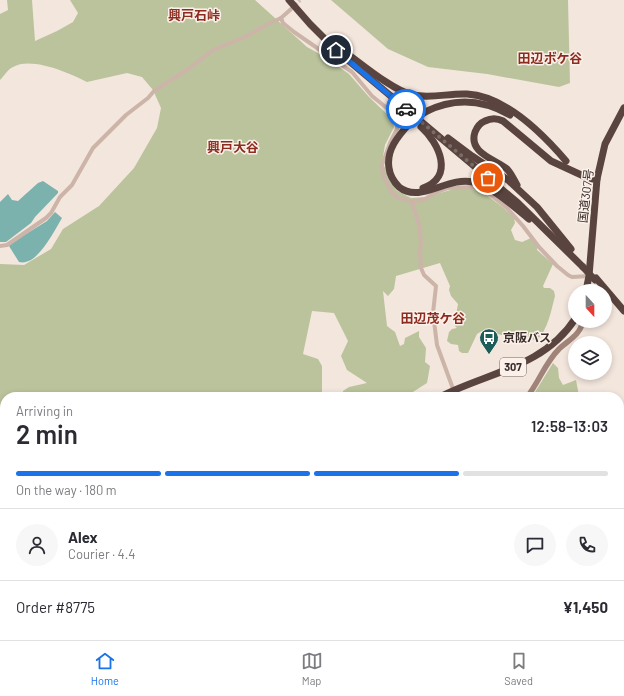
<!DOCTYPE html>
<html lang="en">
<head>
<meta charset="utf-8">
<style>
  body { margin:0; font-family:Barlow,"Noto Sans JP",sans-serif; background:#f7f7f7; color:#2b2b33; height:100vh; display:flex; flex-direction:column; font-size:15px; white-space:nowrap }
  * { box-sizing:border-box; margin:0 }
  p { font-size:13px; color:#7c7c81 }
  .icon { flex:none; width:22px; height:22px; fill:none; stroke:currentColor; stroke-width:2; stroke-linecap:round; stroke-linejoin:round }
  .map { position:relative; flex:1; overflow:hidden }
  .side { position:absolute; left:0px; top:392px; width:624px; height:248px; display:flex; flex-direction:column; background:#fff; border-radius:16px 16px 0 0; box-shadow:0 2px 6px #0003 }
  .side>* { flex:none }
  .needle { width:26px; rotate:159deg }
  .controls { position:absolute; left:568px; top:284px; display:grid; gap:8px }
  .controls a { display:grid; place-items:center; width:44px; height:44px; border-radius:50%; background:#fff; box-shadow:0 2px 6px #0003; font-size:20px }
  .pin { position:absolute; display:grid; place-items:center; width:34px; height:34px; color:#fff; margin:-17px; border:2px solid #fff; border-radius:50%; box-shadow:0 1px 4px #0007 }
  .courier { position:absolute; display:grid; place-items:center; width:40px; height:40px; margin:-20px; border:3px solid #1a73e8; border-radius:50%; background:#fff; color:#222; box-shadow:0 1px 5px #0007 }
  .summary em { font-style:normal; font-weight:600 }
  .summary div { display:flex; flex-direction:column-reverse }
  .summary { display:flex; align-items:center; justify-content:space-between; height:68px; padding:0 16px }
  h1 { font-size:26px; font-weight:600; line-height:30px }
  .bar { display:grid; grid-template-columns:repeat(4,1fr); gap:6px 4px; align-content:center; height:48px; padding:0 16px }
  .bar i { height:5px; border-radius:3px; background:#e1e1e2 }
  .bar .selected { background:#1a73e8 }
  .bar p { grid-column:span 4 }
  .line { display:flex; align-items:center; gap:10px; padding:0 16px; border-top:1px solid #e1e1e2 }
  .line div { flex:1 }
  .round { display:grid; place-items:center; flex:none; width:42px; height:42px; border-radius:21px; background:#f7f7f7 }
  .menu { display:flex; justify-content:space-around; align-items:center; height:56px; border-top:1px solid #e1e1e2; background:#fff; font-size:11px; color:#7c7c81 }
  .menu a { display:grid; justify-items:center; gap:2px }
  .menu .selected { color:#1a73e8 }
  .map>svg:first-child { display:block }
</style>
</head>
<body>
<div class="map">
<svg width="624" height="640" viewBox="0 0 624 640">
  <rect width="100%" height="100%" fill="#f3e6dd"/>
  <g fill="#bbc39c">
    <path d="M7,0h25l3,41 22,-10 16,-9 5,-9 -8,-13h185l52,47 18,10 24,17 20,23 22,21 3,9 -9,18 -3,17 14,28 15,8 15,-1 28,-8 12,-1 15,3 23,17 10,10 1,5 -4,7 4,10 7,2 9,-4 7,6 -1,6 16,14 -10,22 1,2h6l4,3 1,5c-4,15 -7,34 -19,45l-8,-4 -26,-2 -20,-4 -5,3 -9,19h-6l-3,-2 -1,-6 -7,-1 -4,-3 2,-9 3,-3 5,-1 -3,-3 4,-21 -7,-8 -2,-6 1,-4 -10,-23 -44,13 -2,13 -6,7 -5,-5 4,35 8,6 5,14 4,-2 1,-6 14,-7v6l7,11 -1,14 5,4 -3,17 -22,14h-62v-6l6,-4 18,-4 -20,-13 -6,-14 7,-15 -14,-28 -22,-2 -9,43 15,5 4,7v31h-317v238h70l-12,5h-63v-376l24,1 27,-16 12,-20 36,-23 35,-38 23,-40 4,-20 -8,-18 -11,-13 -15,-4 -40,9c-17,-9 -56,-26 -74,-15 -5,2 -9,9 -13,13v-66l8,-4z"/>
    <path d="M331,0h237l2,83 -11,4 -72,-13 -59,-7 -40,-18z"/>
    <path d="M553,363l5,5 1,10 4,7 13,-5 3,16 3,1h-50z"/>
    <path d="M619,457l5,8v51l-2,-14 -3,-1z"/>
    <path d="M619,586h5v54h-5l-14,-5h14z"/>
    <path d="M171,635h32l9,5h-41z"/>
  </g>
  <g fill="#7bb2ae">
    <path d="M43,181l15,10v2l-23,24 -4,6 -25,19h-6v-40l8,-8 4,6 6,1 20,-18z"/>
    <path d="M55,212l7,6c-8,13 -25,49 -43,44l-10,-16 1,-2 37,-23z"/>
  </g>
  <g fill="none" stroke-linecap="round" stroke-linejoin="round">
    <path stroke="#cec1b9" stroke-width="4" stroke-dasharray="4 2" stroke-linecap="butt" d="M290,10l10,-10"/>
    <g stroke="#ccb4a8" stroke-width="4">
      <path d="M281,18l2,5 11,9 58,40 20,24 21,17 4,8v8l-7,14 -8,22 1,10 9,18 7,5 13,4 13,-3 10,-6 13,-5 25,-1 9,3 9,5 16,13 16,18 16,21 18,19 11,9 4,2 17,-1"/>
      <path d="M412,202l7,22 2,18 -1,10 1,16 3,7 12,11 -3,27 4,32 19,52"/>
      <path d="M0,246l7,-1 39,-27 5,-5 9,-16 12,-12 21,-37 33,-33 22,-17 6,-7 33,-21 26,-20 32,-13 23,-13 13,-6 9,-8"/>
      <path d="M619,518h3l2,5"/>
      <path d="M624,523l-2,13 -2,3 4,10"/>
      <path d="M619,576l5,2"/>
      <path d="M296,635l6,5"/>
      <path d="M321,635l6,5"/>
      <path d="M531,635l23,5"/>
      <path d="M571,635l1,5"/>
      <path d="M343,636l9,4"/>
      <path d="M415,639l10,-3 5,4"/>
      <path d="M287,640l4,-5"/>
      <path d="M303,640l5,-5"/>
      <path d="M339,640l4,-5"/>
      <path d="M360,640l1,-5"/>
      <path d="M378,640l1,-5"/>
      <path d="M396,640l1,-5"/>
      <path d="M592,640l12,-5 11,5"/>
    </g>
    <g stroke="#a08379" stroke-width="5.5">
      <path d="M527,397c12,-15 18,-34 32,-48 7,-7 24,-16 23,-28"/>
      <path d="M465,635v5"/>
    </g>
    <g stroke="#7b6159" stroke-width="6">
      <path d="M0,501l5,3"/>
      <path d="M0,506l5,4"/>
      <path d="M129,635l6,5"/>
      <path d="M137,635l6,5"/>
    </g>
    <g stroke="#5a443f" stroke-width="7">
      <path d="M289,0l21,24 26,26 182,153 65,64"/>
      <path d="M341,49c17,12 52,42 72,46 18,4 36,-2 54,-1 38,2 76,40 99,67"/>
      <path d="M425,112c28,-14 57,-13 85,3"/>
      <path d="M410,123c-12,13 -24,27 -21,45 1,8 5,14 10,19 21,17 49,-11 74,-5 19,4 41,25 56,37"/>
      <path d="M421,127c18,16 34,50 2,61"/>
      <path d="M448,138l24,18 36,24 29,27 34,42"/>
      <path d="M517,185c-3,-5 -6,-12 -10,-16 -12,-10 -39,-16 -32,-37 2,-5 5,-9 10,-11 6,-3 12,-3 18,0l48,40 39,18h7"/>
      <path d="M596,278l28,33"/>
      <path d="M586,291l3,-15 8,-97 8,-35 19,-36"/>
      <path d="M440,397c46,-24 104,-30 135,-78"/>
      <path d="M76,640l11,-5"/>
    </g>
    <g stroke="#5a443f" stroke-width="7">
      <path d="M410,123l15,-11"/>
      <path d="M583,267l12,13"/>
    </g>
  </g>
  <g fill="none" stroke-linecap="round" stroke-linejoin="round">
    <path stroke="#7a6d68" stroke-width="4" stroke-dasharray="0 7.2" d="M406,109l82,69"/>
    <path stroke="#1a73e8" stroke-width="5" d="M336,50l70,59"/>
  </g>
  <defs>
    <symbol id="bus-pin" viewBox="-11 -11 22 30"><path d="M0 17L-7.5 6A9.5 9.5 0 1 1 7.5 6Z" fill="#1c5d59" stroke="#fbf1ea"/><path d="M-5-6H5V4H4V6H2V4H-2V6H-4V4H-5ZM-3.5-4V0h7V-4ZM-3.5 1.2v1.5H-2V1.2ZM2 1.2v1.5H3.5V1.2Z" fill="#fff"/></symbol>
  </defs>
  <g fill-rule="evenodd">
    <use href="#bus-pin" x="478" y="327" width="22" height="30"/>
  </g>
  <g text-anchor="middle" stroke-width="3" stroke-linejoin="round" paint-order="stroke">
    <rect fill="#fbf1ea" stroke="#736763" stroke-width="1" x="500" y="358" width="26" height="18" rx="3"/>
    <g font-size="11" font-weight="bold" fill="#392c29">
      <text x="513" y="371">307</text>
    </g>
    <g font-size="12" fill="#392c29" stroke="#fbf1ea">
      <text transform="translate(586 196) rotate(-83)" y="4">国道307号</text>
    </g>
    <g font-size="12" font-weight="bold" fill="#392c29" stroke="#fbf1ea" text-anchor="start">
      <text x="503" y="342">京阪バス</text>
    </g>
    <g font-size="13" font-weight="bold" fill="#8c2b1e" stroke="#fbf1ea">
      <text x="194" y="20">興戸石峠</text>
      <text x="550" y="63">田辺ボケ谷</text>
      <text x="233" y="152">興戸大谷</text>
      <text x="433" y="323">田辺茂ケ谷</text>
    </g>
  </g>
</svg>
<div class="controls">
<a><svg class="needle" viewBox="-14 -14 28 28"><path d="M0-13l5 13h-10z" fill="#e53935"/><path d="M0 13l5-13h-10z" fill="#7c7c81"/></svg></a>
<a><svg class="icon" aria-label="layers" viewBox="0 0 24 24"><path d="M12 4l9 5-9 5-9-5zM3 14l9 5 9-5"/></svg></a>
</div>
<div class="pin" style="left:488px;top:178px;background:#ea580c"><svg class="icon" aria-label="bag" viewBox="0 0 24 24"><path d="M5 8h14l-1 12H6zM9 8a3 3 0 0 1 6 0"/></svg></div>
<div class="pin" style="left:336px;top:50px;background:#1f2937"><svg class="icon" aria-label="home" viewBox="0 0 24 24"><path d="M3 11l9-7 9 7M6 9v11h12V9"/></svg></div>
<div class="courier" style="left:406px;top:109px"><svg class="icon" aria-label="car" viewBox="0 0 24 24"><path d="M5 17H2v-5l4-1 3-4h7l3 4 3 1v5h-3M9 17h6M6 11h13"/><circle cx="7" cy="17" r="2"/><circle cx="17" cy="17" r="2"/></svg></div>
<section class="side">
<div class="summary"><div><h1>2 min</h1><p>Arriving in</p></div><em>12:58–13:03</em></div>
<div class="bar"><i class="selected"></i><i class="selected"></i><i class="selected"></i><i></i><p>On the way · 180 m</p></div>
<div class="line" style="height:72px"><a class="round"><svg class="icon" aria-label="person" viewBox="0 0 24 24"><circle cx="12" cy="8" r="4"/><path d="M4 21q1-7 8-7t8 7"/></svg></a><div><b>Alex</b><p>Courier · 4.4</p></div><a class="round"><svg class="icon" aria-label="chat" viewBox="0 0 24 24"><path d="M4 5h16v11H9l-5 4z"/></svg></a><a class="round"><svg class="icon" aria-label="phone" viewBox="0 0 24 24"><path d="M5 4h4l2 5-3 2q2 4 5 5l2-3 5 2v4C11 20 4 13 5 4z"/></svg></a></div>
<div class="line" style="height:52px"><div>Order #8775</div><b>¥1,450</b></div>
</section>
</div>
<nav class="menu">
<a class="selected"><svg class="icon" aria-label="home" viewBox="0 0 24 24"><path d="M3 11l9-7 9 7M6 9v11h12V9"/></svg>Home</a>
<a><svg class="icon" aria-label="map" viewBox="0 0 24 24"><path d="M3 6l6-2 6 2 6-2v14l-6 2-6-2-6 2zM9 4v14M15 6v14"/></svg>Map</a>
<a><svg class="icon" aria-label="saved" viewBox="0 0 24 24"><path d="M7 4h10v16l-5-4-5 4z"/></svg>Saved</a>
</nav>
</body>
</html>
